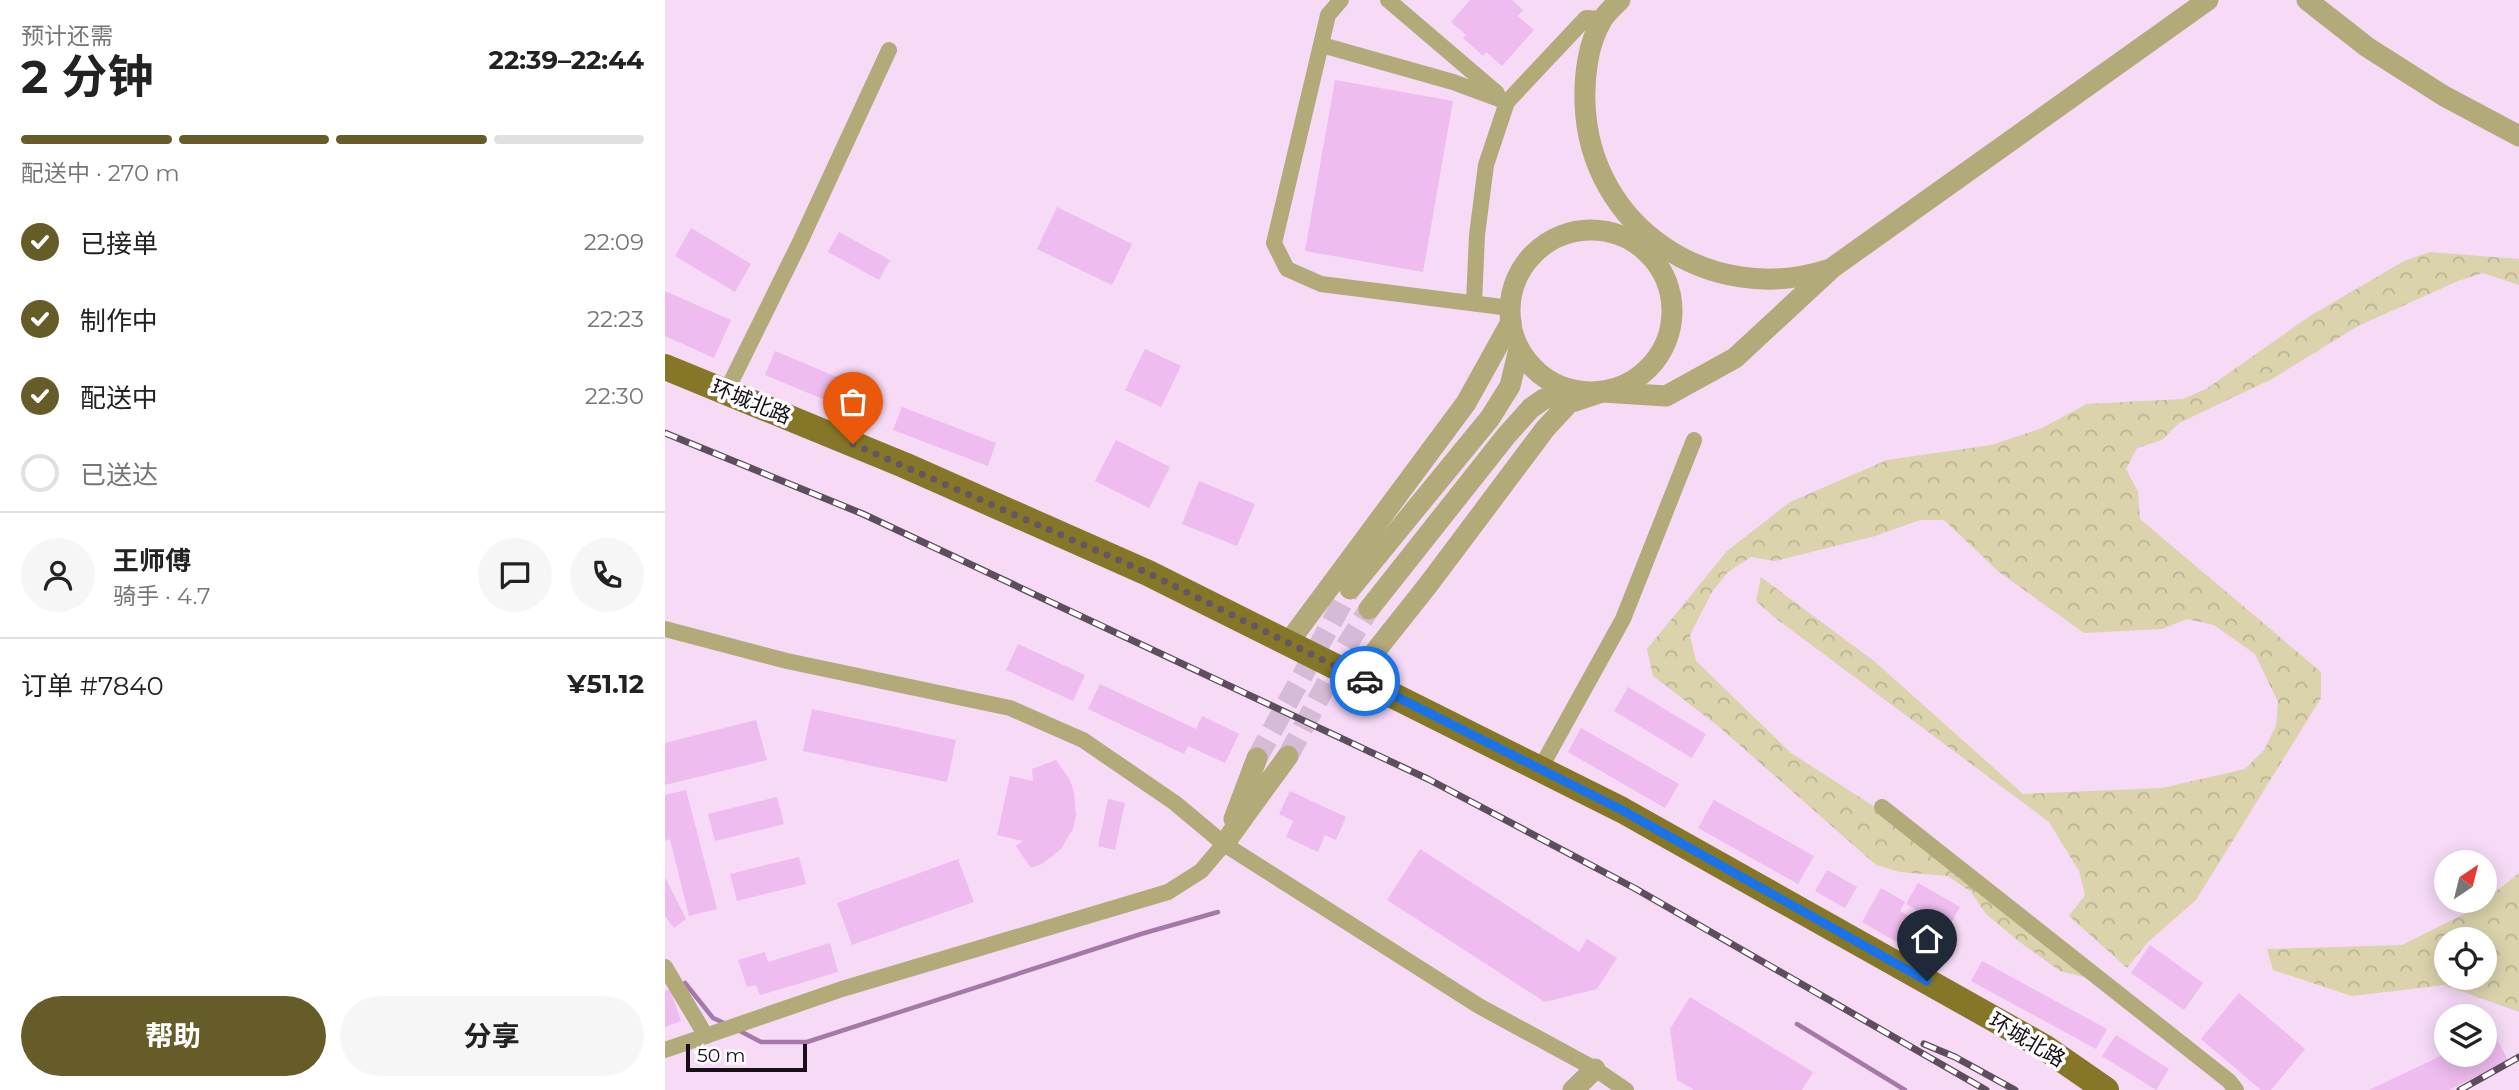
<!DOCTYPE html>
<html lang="zh">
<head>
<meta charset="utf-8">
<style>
  body { margin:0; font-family:Montserrat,"Noto Sans SC",sans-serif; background:#f6f6f6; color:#222; height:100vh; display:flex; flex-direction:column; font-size:26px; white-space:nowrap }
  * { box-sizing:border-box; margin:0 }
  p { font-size:23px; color:#767676 }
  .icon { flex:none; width:38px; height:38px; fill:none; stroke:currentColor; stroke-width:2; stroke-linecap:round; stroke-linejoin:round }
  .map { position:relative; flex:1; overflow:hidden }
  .drawer { display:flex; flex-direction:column; background:#fff; width:665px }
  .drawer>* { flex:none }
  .needle { width:46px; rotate:35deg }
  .buttons { position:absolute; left:1769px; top:850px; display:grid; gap:14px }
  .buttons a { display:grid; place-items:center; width:63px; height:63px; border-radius:50%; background:#fff; box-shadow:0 4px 18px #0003; font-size:35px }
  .scale { position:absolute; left:21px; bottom:18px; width:121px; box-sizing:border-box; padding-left:7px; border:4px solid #170e17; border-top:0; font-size:19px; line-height:24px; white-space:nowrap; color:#170e17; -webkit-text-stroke:5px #fff; paint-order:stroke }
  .pin { position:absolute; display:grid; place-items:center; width:60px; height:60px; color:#fff; margin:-72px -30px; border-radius:50% 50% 50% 0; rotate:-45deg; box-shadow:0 0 7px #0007 }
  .pin .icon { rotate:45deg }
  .courier { position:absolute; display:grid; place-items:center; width:70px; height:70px; margin:-35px; border:5px solid #1a73e8; border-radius:50%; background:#fff; color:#222; box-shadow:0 2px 9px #0007 }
  .headline em { font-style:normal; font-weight:700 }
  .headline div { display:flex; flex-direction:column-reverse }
  .headline { display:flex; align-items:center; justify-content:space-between; height:119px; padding:0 21px }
  h1 { font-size:46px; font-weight:700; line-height:52px }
  .bar { display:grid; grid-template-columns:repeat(4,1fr); gap:10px 7px; align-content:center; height:84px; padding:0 21px }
  .bar i { height:9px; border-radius:5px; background:#e0e0e0 }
  .bar .selected { background:#655c28 }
  .bar p { grid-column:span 4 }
  .line { display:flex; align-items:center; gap:18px; padding:0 21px; border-top:2px solid #e0e0e0 }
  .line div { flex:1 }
  .round { display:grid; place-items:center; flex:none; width:74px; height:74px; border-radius:37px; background:#f6f6f6 }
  ol { padding:0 21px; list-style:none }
  li { display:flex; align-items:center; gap:21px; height:77px }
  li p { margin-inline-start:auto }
  li .icon { padding:7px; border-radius:50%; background:#655c28; color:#fff; stroke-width:4 }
  li:last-child { color:#767676 }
  li i { width:38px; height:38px; border:4px solid #e0e0e0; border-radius:50% }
  .primary-button { display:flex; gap:14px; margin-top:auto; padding:14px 21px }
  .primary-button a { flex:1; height:80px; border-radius:42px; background:#655c28; color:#fff; font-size:28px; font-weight:700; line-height:80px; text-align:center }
  .primary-button a+a { background:#f6f6f6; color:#222 }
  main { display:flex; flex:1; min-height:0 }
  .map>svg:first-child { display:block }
</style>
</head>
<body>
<main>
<section class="drawer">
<div class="headline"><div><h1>2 分钟</h1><p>预计还需</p></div><em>22:39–22:44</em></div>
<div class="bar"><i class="selected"></i><i class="selected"></i><i class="selected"></i><i></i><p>配送中 · 270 m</p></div>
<ol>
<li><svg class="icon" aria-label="check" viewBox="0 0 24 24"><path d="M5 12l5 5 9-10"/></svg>已接单<p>22:09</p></li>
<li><svg class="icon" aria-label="check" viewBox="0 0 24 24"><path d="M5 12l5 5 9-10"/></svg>制作中<p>22:23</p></li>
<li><svg class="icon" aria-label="check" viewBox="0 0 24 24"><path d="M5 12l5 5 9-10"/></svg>配送中<p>22:30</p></li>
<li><i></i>已送达</li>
</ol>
<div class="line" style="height:126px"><a class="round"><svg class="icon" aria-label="person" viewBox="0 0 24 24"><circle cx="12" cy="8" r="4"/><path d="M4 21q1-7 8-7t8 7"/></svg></a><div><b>王师傅</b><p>骑手 · 4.7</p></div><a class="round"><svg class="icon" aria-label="chat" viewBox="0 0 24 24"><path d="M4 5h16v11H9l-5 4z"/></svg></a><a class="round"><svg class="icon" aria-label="phone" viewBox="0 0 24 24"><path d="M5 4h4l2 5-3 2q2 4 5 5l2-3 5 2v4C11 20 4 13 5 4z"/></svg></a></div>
<div class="line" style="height:91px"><div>订单 #7840</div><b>¥51.12</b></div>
<div class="primary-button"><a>帮助</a><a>分享</a></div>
</section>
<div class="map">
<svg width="1854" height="1090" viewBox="0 0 1854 1090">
  <defs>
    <pattern id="forest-crowns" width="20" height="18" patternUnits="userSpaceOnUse" patternTransform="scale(1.75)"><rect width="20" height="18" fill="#dad3ac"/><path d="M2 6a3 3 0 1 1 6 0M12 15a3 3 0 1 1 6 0" fill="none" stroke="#bab493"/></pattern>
  </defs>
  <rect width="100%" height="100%" fill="#f6daf6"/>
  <g fill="url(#forest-crowns)" fill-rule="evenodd">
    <path d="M1765,252l89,7v26l-36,-12 -25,8 -100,45 -86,53 -93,44 -17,17 -25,8 -11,21 12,23 2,27 181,153v26l-125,202 -48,42 -21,26 -58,-52 16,-21 -6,-24 -30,-49 -275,-205 -18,-16 5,-24 113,84 149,133 139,-6 83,-19 19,-19 12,-24 2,-24 -23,-48 -41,-29 -27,-6 -25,10 -78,4 -85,-61 -55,-52h-24l-45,16 -100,25 -24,-4 -23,15 -16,20 -22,43 6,26 95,92 90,58 198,156 5,10 -24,-6 -43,-31 -31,-26 -15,-22 -23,-16 -48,-4 -24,-7 -158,-139 -65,-50 -6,-27 80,-98 63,-49 97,-42 104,-15 49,-16 47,-25 96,-5 23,-10 104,-73 94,-55z"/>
    <path d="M1854,873v139l-75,-27 -92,11 -79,-26 -6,-21 135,-4 72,-36zM1782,940h38v38h-38z"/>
  </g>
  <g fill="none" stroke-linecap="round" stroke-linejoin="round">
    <g stroke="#a678a7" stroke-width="4.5">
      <path d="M20,983l28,35 11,5"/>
      <path d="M1132,1024l108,66"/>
      <path d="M73,1030l23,12h46l334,-108 77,-22"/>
    </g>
  </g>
  <g fill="#eebcef">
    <path d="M805,0h42l11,10 -5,6 16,14 -32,36 -16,-14 -3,4 -20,-18 3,-3 -15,-13z"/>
    <path d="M670,80l118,21 -30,171 -118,-21z"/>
    <path d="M392,207l75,37 -20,41 -75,-36z"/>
    <path d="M26,228l60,36 -16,28 -60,-36z"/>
    <path d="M174,232l51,28 -11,20 -51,-28z"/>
    <path d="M0,291l66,29 -17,38 -49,-22z"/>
    <path d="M480,349l36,17 -20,41 -36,-17z"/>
    <path d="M110,351l93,39 -9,24 -94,-39z"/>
    <path d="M237,407l94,36 -8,23 -95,-36z"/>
    <path d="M451,440l54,27 -21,41 -54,-27z"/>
    <path d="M534,481l56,23 -18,42 -55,-22z"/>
    <path d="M353,644l67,31 -12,26 -67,-31z"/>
    <path d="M435,684l96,45 6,-13 37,18 -14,29 -37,-17 -4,8 -96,-45z"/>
    <path d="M963,687l78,47 -14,24 -78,-47z"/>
    <path d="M147,709l144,31 -9,42 -144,-31z"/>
    <path d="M91,720l11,40 -102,25v-42z"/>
    <path d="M916,728l98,56 -14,24 -97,-56z"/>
    <path d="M391,760l14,20 4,12 2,24 -3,13 -12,20 -19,15 -11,4 -15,-22 7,-5 -26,-6 13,-59 23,5 -1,-12z"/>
    <path d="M21,790l31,119 -28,7 -19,-77 -5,2v-46z"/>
    <path d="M625,791l56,26 -10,23 -11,-5 -7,17 -32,-15 7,-16 -14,-7z"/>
    <path d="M112,797l7,27 -69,17 -7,-27z"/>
    <path d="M443,799l17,4 -10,47 -17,-4z"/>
    <path d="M1049,800l100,56 -16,28 -100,-56z"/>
    <path d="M755,849l159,103 8,-13 30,19 -20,31 -52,13 -158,-102z"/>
    <path d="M134,857l7,27 -69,17 -7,-27z"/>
    <path d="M293,859l16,43 -122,43 -15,-42z"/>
    <path d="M1162,870l30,17 -12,21 -30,-17z"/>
    <path d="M0,877l21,42 -12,9 -9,-12z"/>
    <path d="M1253,883l42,24 -12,21 -42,-24z"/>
    <path d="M1216,888l24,14 -5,9 41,22 -15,26 -64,-37z"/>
    <path d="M165,943l8,29 -78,23 -4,-10 -9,2 -9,-27 27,-8 3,10z"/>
    <path d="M1485,945l53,38 -19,27 -53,-37z"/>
    <path d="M1317,961l125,68 -11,20 -125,-68z"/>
    <path d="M5,989l11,32 -16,6v-36z"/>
    <path d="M1574,993l66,56 -34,41h-10l-60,-51z"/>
    <path d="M1025,997l123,75 -11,18h-108l-17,-10 -7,-51z"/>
    <path d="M1828,1031l15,30 -59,29h-80l78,-37v2h38v-20z"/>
    <path d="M1451,1035l53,34 -13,21 -54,-34z"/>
  </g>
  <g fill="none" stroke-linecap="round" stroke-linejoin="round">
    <g stroke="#d5bbd5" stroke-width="21" stroke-dasharray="21 10" stroke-linecap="butt">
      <path d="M623,756l59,-111 22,-36"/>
      <path d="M592,758l93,-169"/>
    </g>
    <g stroke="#b2aa79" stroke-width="16">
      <path d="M676,0l-13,15 -54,228 13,26 34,15 189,24"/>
      <path d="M723,0l109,93"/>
      <path d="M657,45l131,37 54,20"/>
      <path d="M809,303l3,-68 9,-70 21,-63 79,-84 16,1"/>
      <path d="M61,392l74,-150 89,-192"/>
      <path d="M0,629l122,32 223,47 73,32 92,63 49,41 255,162 116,63 31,21"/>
      <path d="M875,769l83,-150 71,-179"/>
      <path d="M1217,807l347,274 7,9"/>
      <path d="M0,967l41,69"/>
      <path d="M0,1050l177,-61 326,-97 33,-21 23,-27"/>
    </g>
    <g stroke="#b2aa79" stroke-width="21">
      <path d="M955,0c-6,6 -14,13 -18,20 -14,23 -18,56 -17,83 4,124 125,204 242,167"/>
      <path d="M1642,0l60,47 77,49 75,40"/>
      <circle cx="926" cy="311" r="81"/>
      <path d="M685,589l140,-171 20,-32 9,-37"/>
      <path d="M704,609l137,-173 25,-28 13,-9 29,-8"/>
      <path d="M623,643l178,-240 45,-81"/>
      <path d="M690,677l73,-92 117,-156 24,-26 33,-11 64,4 69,-38 97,-90 376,-268"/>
      <path d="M569,819l23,-61"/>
      <path d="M559,844l64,-88"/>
      <path d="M908,1090l22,-21"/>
    </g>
    <path stroke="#857727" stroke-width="26" d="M0,367l239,98 244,108 474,237 422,237 62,43"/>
    <defs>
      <g id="rail">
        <path d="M0,433l198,81 565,265 208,110 350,201"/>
        <path d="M1259,1044l31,13 60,33"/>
        <path d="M1795,1090l59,-33"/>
      </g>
    </defs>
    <use href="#rail" stroke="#5d4e5d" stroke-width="7"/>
    <use href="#rail" stroke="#fff" stroke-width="4.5" stroke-dasharray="13" stroke-linecap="butt"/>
  </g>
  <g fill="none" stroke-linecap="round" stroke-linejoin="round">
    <path stroke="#655565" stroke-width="7" stroke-dasharray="0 12.6" d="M188,444l295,129 217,108"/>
    <path stroke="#1a73e8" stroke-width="9" d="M700,681l257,129 305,171"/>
  </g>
  <g text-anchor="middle" stroke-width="7" stroke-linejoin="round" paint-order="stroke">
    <g font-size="21" fill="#170e17" stroke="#fff">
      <text transform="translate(86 402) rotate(22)" y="7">环城北路</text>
      <text transform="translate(1362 1040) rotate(31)" y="7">环城北路</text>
    </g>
  </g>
</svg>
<div class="buttons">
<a><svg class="needle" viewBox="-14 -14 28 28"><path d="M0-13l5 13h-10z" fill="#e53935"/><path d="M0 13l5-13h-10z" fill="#767676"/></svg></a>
<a><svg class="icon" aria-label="locate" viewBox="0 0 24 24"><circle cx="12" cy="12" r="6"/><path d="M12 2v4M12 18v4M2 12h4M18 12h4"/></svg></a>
<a><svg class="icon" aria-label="layers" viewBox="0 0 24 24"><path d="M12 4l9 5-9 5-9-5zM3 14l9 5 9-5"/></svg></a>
</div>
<div class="scale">50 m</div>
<div class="pin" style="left:188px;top:444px;background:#ea580c"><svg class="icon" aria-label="bag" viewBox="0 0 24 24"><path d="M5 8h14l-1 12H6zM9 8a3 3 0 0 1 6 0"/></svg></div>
<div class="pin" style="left:1262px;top:981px;background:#1f2937"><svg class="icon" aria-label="home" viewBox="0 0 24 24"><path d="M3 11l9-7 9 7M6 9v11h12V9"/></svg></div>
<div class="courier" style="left:700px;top:681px"><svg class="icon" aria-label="car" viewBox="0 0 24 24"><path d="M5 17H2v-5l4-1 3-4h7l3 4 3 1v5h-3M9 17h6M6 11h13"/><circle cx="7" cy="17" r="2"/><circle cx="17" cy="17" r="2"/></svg></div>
</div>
</main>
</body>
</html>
